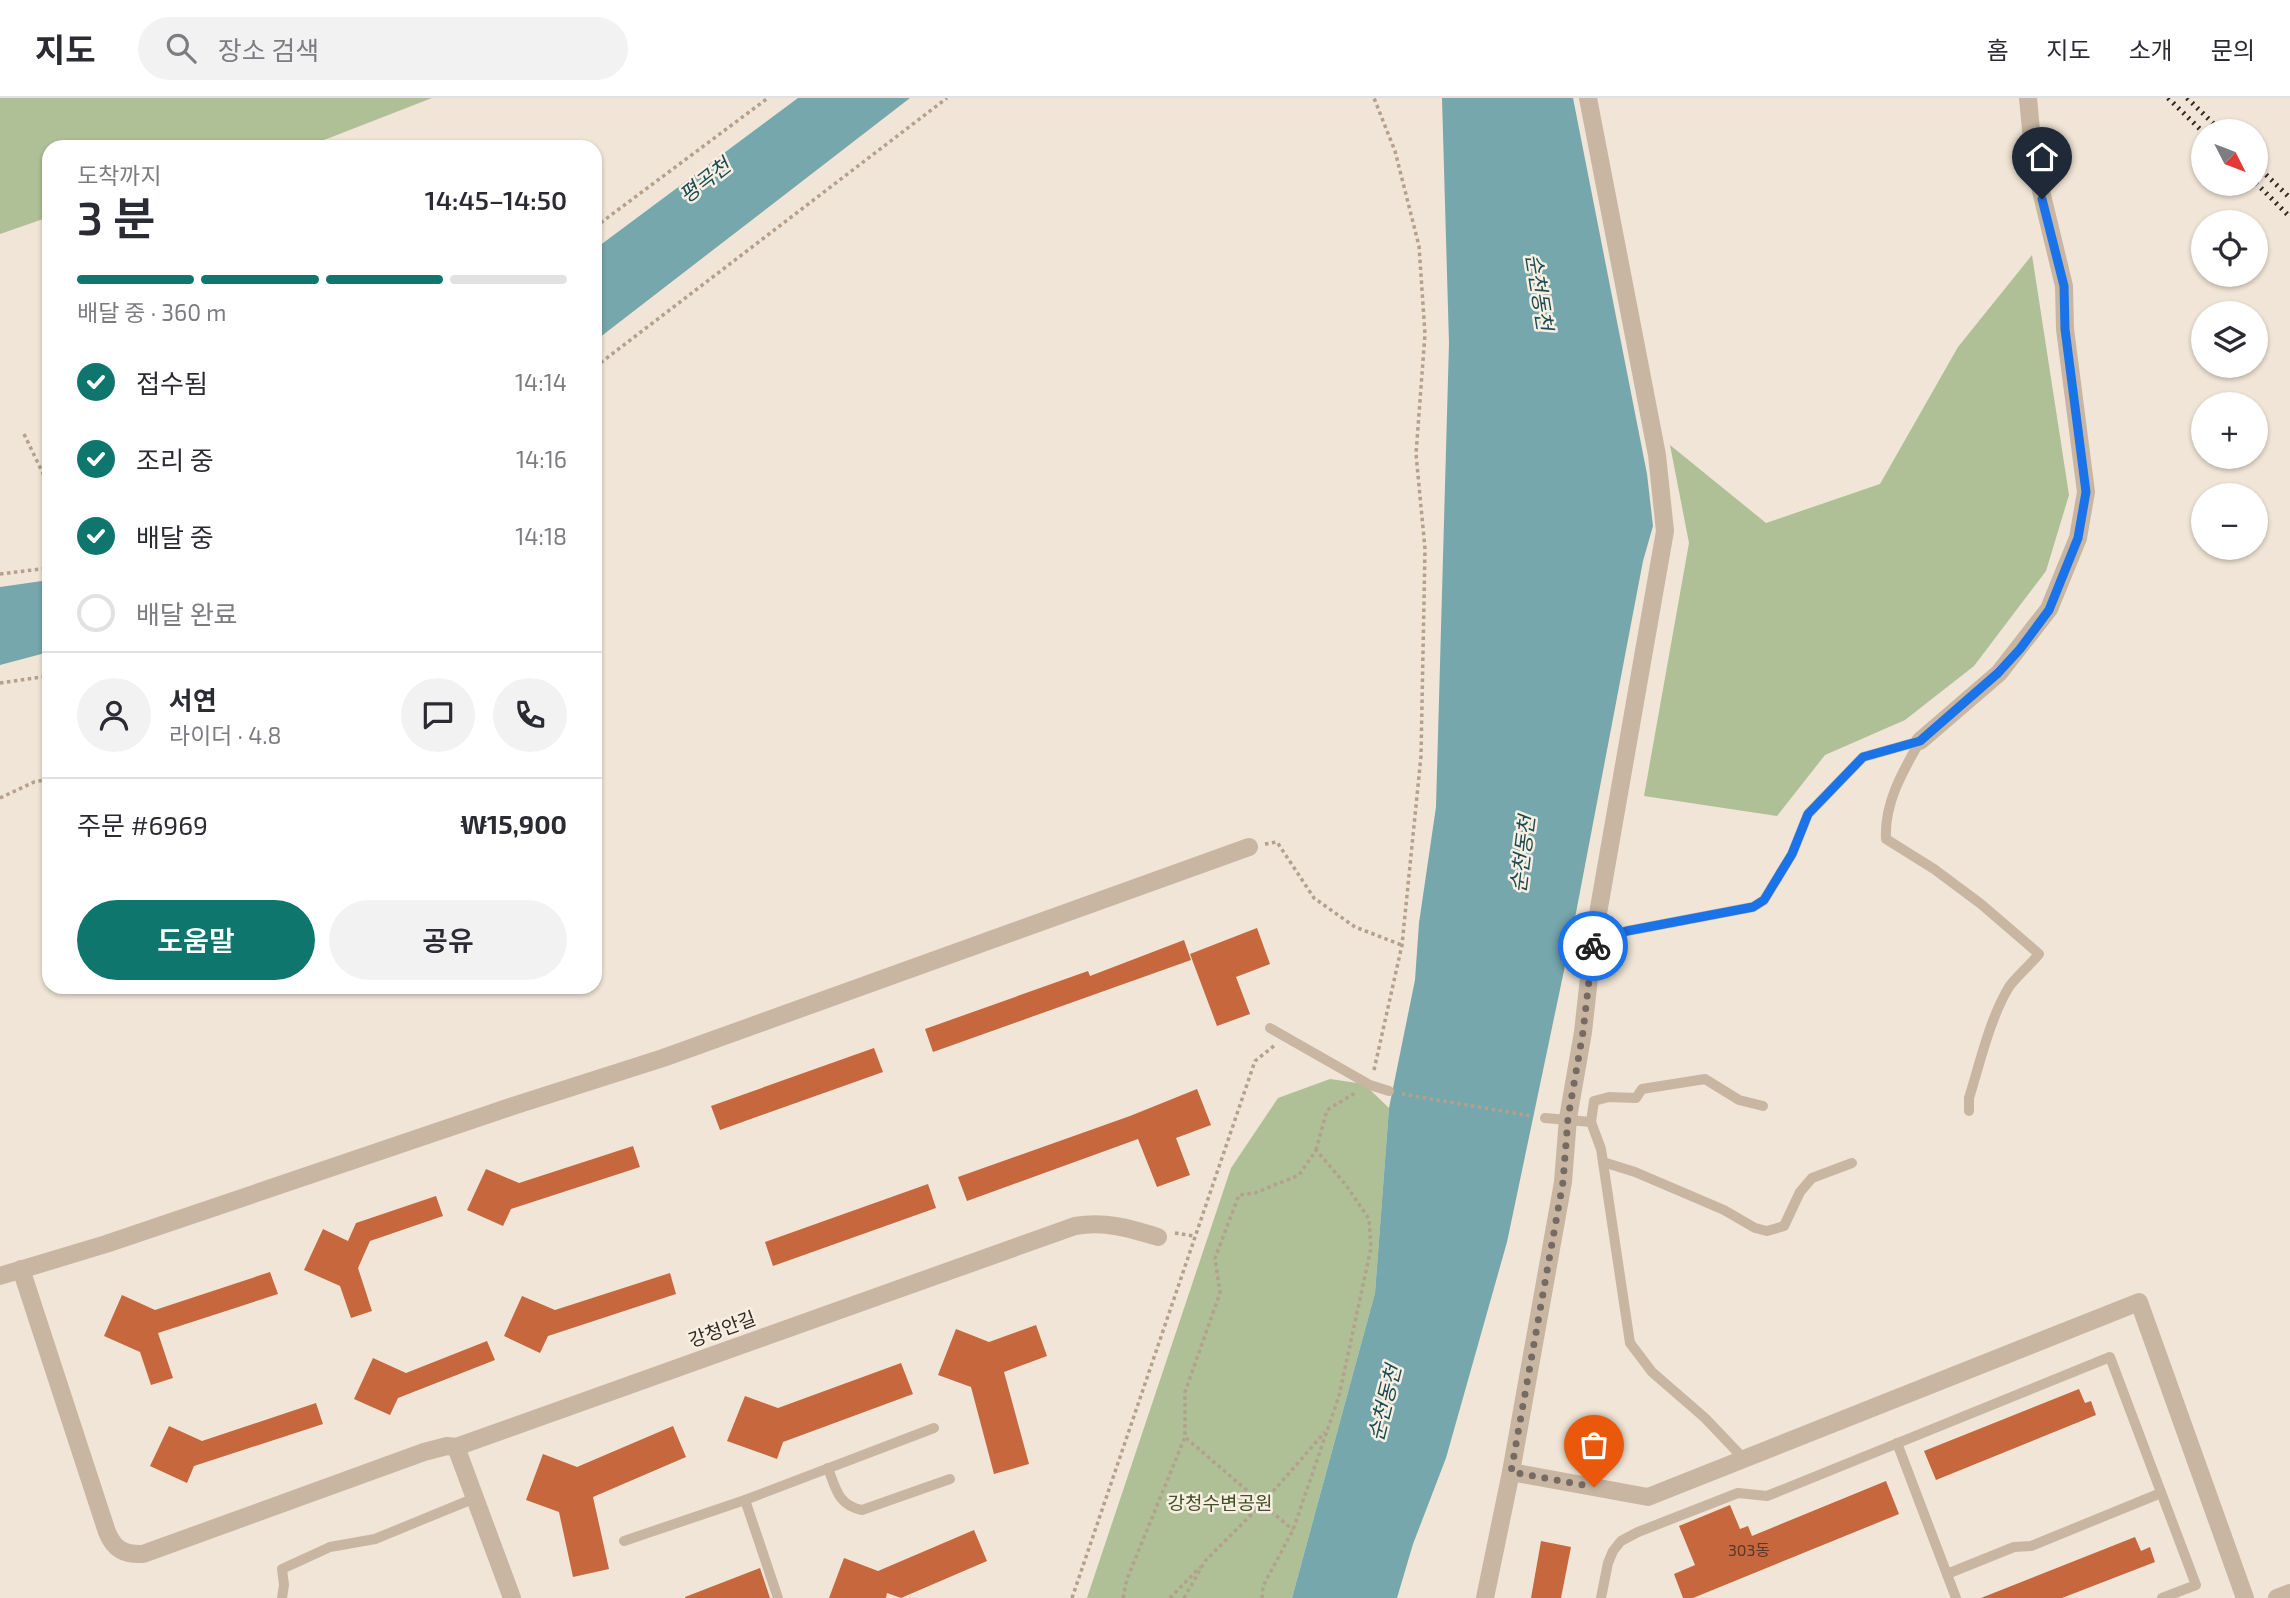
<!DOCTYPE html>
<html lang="ko">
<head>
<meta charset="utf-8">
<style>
  body { margin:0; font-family:"Exo 2","Noto Sans KR",sans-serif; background:#f2f2f3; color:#2b2b33; height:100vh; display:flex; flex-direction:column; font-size:26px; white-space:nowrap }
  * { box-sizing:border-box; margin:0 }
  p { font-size:23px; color:#7c7c81 }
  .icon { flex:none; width:38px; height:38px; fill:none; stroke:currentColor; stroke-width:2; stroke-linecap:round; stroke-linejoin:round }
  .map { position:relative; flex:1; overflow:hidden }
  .drawer { position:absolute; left:42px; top:42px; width:560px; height:854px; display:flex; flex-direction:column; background:#fff; border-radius:21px; box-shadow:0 2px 5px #0004 }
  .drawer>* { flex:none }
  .needle { width:46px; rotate:132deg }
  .controls { position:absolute; left:2191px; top:21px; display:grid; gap:14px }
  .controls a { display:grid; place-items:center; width:77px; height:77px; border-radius:50%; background:#fff; box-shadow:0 2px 5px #0004; font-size:35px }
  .pin { position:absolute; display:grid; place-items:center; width:60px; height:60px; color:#fff; margin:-72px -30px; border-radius:50% 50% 50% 0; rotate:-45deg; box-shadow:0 0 7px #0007 }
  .pin .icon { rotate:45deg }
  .courier { position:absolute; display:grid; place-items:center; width:70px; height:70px; margin:-35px; border:5px solid #1a73e8; border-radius:50%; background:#fff; color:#222; box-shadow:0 2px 9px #0007 }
  .summary em { font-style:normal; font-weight:600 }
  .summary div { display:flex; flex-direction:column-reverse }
  .summary { display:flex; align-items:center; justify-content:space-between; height:119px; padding:0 35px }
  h1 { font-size:46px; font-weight:600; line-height:52px }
  .bar { display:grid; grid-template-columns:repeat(4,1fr); gap:10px 7px; align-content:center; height:84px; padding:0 35px }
  .bar i { height:9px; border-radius:5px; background:#e1e1e2 }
  .bar .selected { background:#0f766e }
  .bar p { grid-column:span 4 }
  .line { display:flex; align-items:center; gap:18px; padding:0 35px; border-top:2px solid #e1e1e2 }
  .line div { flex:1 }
  .round { display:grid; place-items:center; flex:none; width:74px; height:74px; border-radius:37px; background:#f2f2f3 }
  ol { padding:0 35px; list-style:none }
  li { display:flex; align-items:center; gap:21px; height:77px }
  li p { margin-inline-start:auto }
  li .icon { padding:7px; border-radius:50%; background:#0f766e; color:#fff; stroke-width:4 }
  li:last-child { color:#7c7c81 }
  li i { width:38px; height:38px; border:4px solid #e1e1e2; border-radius:50% }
  .button { display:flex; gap:14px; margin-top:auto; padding:14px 35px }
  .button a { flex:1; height:80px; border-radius:42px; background:#0f766e; color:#fff; font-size:28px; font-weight:600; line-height:80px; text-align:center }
  .button a+a { background:#f2f2f3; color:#2b2b33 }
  header { display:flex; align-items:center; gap:42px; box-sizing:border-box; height:98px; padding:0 35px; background:#fff; border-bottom:2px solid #e1e1e2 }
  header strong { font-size:33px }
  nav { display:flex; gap:38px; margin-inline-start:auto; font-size:24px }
  .search { width:490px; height:63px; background:#f2f2f3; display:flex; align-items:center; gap:18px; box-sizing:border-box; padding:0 24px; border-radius:38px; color:#7c7c81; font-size:26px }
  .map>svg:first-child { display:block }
</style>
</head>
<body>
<header>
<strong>지도</strong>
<div class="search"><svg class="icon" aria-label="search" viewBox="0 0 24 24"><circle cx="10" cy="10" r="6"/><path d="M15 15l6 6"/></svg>장소 검색</div>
<nav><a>홈</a><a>지도</a><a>소개</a><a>문의</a></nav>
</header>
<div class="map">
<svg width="2290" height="1500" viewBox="0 0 2290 1500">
  <rect width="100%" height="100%" fill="#f0e5d6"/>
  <g fill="#afbf96">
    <path d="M0,0h432l-126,49h-257v70l-49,17z"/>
    <path d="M2032,157l37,240 -23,76 -72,95 -69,54 -80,35 -48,61 -133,-20 45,-253 -19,-98 96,78 114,-39 78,-137z"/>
    <path d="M1330,981l34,5 25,24 -14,185 -83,305h-205l144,-430 47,-70z"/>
  </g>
  <g fill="#75a7ad">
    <path d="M798,0h112l-315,243v-92z"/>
    <path d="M1442,0h131l74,376 6,52 -10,35 -68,357 -68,324 -61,216 -33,86 -16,54h-105l83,-305 14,-185 26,-128 4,-57 17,-116 13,-464z"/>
    <path d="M49,482v72l-49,13v-78z"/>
  </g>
  <g fill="#c6673e">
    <path d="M1257,830l13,36 -34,13 14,37 -33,12 -27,-72z"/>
    <path d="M1184,842l7,20 -258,92 -8,-23 163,-58 2,5z"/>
    <path d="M874,950l9,24 -163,58 -9,-24z"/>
    <path d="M1197,991l14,36 -35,13 14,37 -33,12 -19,-48 -171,62 -9,-24 172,-61z"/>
    <path d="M633,1048l7,21 -129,42 -8,17 -36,-16 19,-41 33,14z"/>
    <path d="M928,1086l8,24 -163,58 -8,-24z"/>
    <path d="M436,1098l7,20 -73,25 -12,27 14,43 -21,7 -11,-32 -36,-16 19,-41 25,12 8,-18z"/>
    <path d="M270,1174l8,22 -120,39 15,45 -22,7 -11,-33 -36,-16 18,-41 33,15z"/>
    <path d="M670,1175l6,21 -128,42 -8,17 -36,-17 18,-40 33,14z"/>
    <path d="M1036,1227l11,31 -43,16 25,92 -35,10 -23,-87 -33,-12 18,-46 33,13z"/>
    <path d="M487,1243l8,19 -97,38 -8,17 -36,-16 19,-41 33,15z"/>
    <path d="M901,1265l12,31 -130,48 -6,17 -50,-18 18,-45 33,12z"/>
    <path d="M2079,1291l6,14 6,-2 5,14 -160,65 -12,-29z"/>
    <path d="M316,1305l7,21 -129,42 -7,17 -37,-17 19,-40 33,15z"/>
    <path d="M673,1328l13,31 -93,40 16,72 -36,8 -14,-65 -33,-12 17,-46 34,13z"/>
    <path d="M1886,1383l13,33 -206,84h-10l-9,-24 21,-9 -16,-39 51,-21 10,24 8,-3 4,10z"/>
    <path d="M974,1432l13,31 -86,37 -14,-5 -1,5h-57l15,-40 34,13z"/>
    <path d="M2135,1439l6,14 9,-4 5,15 -93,36h-81z"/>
    <path d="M1541,1443l30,6 -10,51h-30z"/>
    <path d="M760,1470l10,30h-85v-1z"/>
  </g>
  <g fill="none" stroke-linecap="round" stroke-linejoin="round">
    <g stroke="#b3a08d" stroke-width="3.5" stroke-dasharray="3.5 3.5" stroke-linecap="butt">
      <path d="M595,129l173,-129"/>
      <path d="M595,269l352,-269"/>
      <path d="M24,336l25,52"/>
      <path d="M0,476l49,-6"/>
      <path d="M0,585l49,-7"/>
      <path d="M0,700l34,-16 15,-3"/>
      <path d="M1265,746l12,-2 37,56 41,29 47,18"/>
      <path d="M1374,972l28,-125 19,-189 4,-207 -9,-95 9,-120 -6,-88 -24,-95 -21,-53"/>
      <path d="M1402,996l130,22"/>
      <path d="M1316,1052l11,-40 28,-17"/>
      <path d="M1175,1135l19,3"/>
      <path d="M1186,1340l107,92"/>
      <path d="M1072,1500l183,-537 20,-16"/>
      <path d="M1123,1500l4,-19 58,-142v-45l35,-99 -5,-35 24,-63 16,-2 44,-18 17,-25 30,35 23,34 2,29 -32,148 -46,134 -30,56 -1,12"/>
      <path d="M1170,1500l30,-31"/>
      <path d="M1184,1500l21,-37 57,-57 63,-72"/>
    </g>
    <g stroke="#c8b6a2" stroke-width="10">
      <path d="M1593,844l34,-11 126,-24 11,-7 28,-46 16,-40 55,-57 57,-16c-17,30 -36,62 -34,98l48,30 47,35 58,50c-9,11 -24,24 -30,33 -19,31 -29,76 -40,111v13"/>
      <path d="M1270,930l100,57 19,6"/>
      <path d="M1545,1020l46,4 10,27 29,194 22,29 53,46 40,42"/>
      <path d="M1591,1024l3,-21 15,-4 27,1 6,-9 63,-10 34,21 24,6"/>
      <path d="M1603,1064l32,10 89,38 31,18 12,3 17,-5 16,-34 12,-14 40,-15"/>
      <path d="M1897,1345l59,155"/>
      <path d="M828,1370c8,21 10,37 34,42l88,-31"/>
      <path d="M745,1402l189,-72"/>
      <path d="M624,1443l121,-41 33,98"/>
      <path d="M1947,1476l67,-27 17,-1 130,-53"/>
      <path d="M282,1500l2,-13 -2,-16 48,-22 45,-8 100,-41"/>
      <path d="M1601,1500l7,-35 5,-12 8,-10 17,-9 100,-39 29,3 343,-139 86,228 -34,13"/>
    </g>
    <g stroke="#c8b6a2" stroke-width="18">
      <path d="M1920,643l79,-68 50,-64 29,-71 8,-46 -21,-163 -1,-43 -30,-124 -6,-64"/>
      <path d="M21,1171l86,263c7,17 17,23 36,22l281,-102 23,-6 9,1"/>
      <path d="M0,1178l106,-32 407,-138 150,-48 586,-211"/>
      <path d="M1511,1374l52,-290 5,-64 15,-86 10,-90 72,-411 -8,-76 -69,-357"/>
      <path d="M512,1500l-56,-151 619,-221c30,-5 54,2 83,11"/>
      <path d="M1485,1500l26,-126 137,25 491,-195 106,296"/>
      <path d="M2277,1500l13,-5"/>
    </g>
    <g stroke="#332a25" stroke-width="5" stroke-dasharray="2 5" stroke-linecap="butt">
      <path d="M2168,0l35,34"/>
      <path d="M2187,0l34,33"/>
      <path d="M2256,67l34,33"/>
      <path d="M2256,85l34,34"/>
    </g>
  </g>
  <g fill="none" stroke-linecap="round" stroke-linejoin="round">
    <path stroke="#756b63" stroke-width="7" stroke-dasharray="0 12.6" d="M1593,848l-10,86 -15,86 -5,64 -52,290 83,15"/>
    <path stroke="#1a73e8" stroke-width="9" d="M1593,848v-4l34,-11 126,-24 11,-7 28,-46 16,-40 55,-57 57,-16 78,-68 22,-24 29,-39 29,-72 8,-46 -21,-163 -1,-43 -22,-87"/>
  </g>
  <g text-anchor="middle" stroke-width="5" stroke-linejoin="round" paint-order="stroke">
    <g font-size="16" fill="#58392b">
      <text x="1749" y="1458">303동</text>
    </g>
    <g font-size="19" fill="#332a25" stroke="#f8efe2">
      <text transform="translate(722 1231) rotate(-20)" y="7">강청안길</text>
    </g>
    <g font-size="19" fill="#405128" stroke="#f8efe2">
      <text x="1220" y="1412">강청수변공원</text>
    </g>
    <g font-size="21" font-style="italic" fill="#1b4c53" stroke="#f8efe2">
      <text transform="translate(705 83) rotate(-38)" y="7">평곡천</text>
      <text transform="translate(1539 194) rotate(81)" y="7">순천동천</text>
      <text transform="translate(1523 756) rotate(-83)" y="7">순천동천</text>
      <text transform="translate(1385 1305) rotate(-76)" y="7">순천동천</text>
    </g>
  </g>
</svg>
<div class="controls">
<a><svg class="needle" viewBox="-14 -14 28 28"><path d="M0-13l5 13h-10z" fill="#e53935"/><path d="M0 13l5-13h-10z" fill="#7c7c81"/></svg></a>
<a><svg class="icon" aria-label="locate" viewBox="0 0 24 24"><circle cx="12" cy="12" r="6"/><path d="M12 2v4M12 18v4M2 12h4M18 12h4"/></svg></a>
<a><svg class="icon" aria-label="layers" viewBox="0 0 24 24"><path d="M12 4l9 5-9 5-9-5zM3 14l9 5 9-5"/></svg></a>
<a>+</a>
<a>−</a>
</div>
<div class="pin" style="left:1594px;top:1389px;background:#ea580c"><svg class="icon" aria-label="bag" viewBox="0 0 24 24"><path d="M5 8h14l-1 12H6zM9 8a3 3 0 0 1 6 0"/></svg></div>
<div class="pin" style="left:2042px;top:101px;background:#1f2937"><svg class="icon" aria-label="home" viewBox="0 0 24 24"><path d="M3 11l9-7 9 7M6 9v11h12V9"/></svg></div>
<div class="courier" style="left:1593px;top:848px"><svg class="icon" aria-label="bike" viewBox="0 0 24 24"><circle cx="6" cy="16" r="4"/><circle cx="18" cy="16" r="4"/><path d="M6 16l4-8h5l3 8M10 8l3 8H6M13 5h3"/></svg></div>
<section class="drawer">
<div class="summary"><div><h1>3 분</h1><p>도착까지</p></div><em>14:45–14:50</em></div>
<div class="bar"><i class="selected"></i><i class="selected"></i><i class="selected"></i><i></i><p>배달 중 · 360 m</p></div>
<ol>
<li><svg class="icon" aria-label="check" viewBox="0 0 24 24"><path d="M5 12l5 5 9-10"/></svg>접수됨<p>14:14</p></li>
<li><svg class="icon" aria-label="check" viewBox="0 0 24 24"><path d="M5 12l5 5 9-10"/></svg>조리 중<p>14:16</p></li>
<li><svg class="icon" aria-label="check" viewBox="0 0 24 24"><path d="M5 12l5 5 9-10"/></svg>배달 중<p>14:18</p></li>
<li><i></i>배달 완료</li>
</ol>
<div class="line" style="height:126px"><a class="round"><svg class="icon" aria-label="person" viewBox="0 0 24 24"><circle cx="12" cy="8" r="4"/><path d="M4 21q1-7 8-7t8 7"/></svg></a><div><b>서연</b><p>라이더 · 4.8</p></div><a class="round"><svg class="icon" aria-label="chat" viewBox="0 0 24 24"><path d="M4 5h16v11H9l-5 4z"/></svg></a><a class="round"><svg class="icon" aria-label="phone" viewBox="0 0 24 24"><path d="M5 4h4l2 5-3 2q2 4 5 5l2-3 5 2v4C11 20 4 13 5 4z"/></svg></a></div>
<div class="line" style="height:91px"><div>주문 #6969</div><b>₩15,900</b></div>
<div class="button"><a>도움말</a><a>공유</a></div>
</section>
</div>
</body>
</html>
